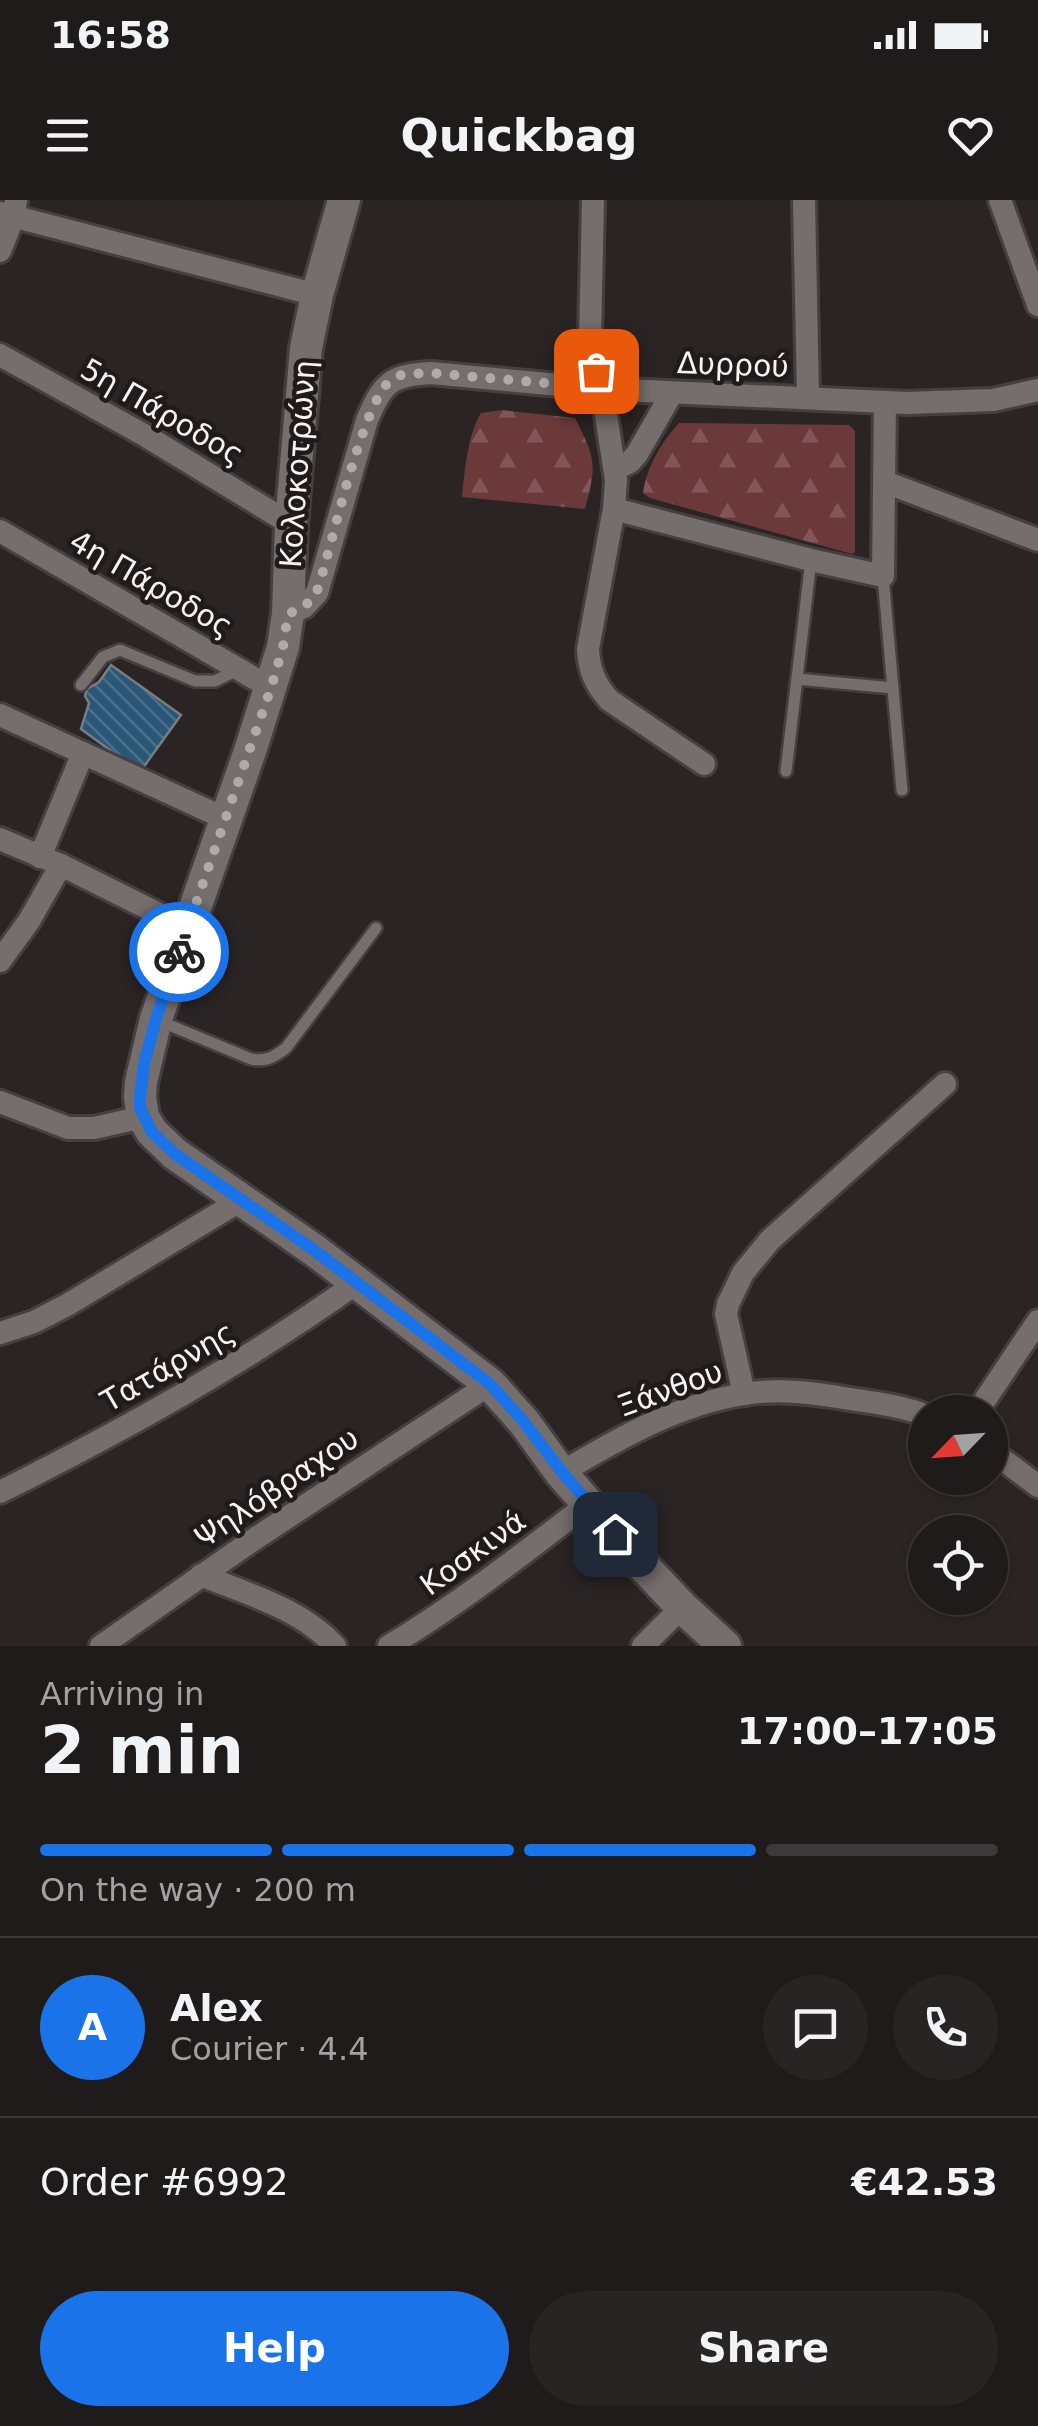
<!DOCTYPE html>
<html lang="en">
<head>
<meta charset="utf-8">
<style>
  body { margin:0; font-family:"DejaVu Sans",sans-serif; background:#282424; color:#f1f3f6; height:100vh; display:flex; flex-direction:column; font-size:38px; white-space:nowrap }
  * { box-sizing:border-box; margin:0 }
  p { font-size:32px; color:#a2a1a3 }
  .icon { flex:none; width:55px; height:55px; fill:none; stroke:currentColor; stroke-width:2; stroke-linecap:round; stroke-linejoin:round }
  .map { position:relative; height:1446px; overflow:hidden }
  .details { display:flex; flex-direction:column; background:#201b1b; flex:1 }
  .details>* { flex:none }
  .needle { width:65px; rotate:245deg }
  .fabs { position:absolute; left:908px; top:1195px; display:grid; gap:20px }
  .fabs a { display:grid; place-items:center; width:100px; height:100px; border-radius:50%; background:#201b1b; box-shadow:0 2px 8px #0004,0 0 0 2px #3d393a; font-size:50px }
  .pin { position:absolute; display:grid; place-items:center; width:85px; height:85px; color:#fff; margin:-42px; border-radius:20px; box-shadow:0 5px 15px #0006 }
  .courier { position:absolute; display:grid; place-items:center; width:100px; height:100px; margin:-50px; border:8px solid #1a73e8; border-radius:50%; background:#fff; color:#222; box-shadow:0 2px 12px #0007 }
  .summary em { font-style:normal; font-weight:700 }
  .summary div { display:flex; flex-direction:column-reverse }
  .summary { display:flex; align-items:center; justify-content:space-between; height:170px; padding:0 40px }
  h1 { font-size:65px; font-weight:700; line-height:75px }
  .bar { display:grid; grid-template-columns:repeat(4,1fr); gap:15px 10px; align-content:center; height:120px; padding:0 40px }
  .bar i { height:12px; border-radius:8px; background:#3d393a }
  .bar .active { background:#1a73e8 }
  .bar p { grid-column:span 4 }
  .line { display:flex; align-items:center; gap:25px; padding:0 40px; border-top:2px solid #3d393a }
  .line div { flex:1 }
  .round { display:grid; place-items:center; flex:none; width:105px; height:105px; border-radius:52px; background:#282424 }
  .button { display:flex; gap:20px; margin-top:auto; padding:20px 40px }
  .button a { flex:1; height:115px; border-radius:60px; background:#1a73e8; color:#fff; font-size:40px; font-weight:700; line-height:115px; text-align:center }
  .button a+a { background:#282424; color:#f1f3f6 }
  .status { display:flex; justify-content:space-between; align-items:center; height:70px; padding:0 50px; background:#201b1b; direction:ltr }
  .status svg { height:28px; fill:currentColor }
  header { display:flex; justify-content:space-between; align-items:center; height:130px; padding:0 40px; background:#201b1b; font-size:45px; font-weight:700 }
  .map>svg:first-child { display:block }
</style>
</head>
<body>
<div class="status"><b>16:58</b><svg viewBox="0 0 49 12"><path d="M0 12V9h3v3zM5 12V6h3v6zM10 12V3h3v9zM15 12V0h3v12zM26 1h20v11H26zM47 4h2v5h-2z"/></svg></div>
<header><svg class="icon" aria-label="menu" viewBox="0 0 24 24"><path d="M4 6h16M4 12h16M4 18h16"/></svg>Quickbag<svg class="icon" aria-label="heart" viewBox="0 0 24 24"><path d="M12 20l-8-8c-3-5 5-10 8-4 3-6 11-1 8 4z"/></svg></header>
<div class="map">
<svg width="1038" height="1446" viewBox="0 0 1038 1446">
  <defs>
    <pattern id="forest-firs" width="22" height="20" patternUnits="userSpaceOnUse" patternTransform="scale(2.5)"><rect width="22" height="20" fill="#6c393b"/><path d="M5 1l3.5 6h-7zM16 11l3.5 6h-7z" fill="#825658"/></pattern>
    <pattern id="building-back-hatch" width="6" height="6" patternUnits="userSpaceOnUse" patternTransform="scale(2.5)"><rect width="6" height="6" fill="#2b5777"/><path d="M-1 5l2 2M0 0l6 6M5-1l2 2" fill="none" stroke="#4a708b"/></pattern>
  </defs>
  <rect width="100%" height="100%" fill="#2b2424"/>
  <g fill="url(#forest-firs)">
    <path d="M502,210l73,8c21,42 22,46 10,91l-123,-12c3,-27 5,-60 19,-84z"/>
    <path d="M679,223l170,2 6,6v121l-3,2 -202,-56 -7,-5c3,-25 19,-52 36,-70z"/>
  </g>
  <path fill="url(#building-back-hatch)" stroke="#777e83" stroke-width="2.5" d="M111,465l70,50 -41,57 -59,-43 8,-26 -4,-7 2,-7 12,-7z"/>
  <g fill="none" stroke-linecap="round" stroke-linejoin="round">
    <defs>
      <g id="lane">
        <path d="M883,376l19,214"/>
        <path d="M797,479l96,9"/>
        <path d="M81,485l22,-28 17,-7 75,31h20l22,-11"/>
        <path d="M786,571l25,-211"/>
        <path d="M157,820l94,39c15,3 23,-2 35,-11l90,-120"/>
      </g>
      <g id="street">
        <path d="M593,0l-3,139 3,22 9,28 14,91 -2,29 -26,140c1,21 7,35 21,51l95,64"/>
        <path d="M804,0l4,197"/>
        <path d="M1000,0l38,105"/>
        <path d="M0,13l317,82"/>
        <path d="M0,51l14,-35 2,-16"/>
        <path d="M0,155l146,81 145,88"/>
        <path d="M615,269l15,-7 7,-8 35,-61"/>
        <path d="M885,282l153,58"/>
        <path d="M614,309l197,51 72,16 2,-174"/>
        <path d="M0,331l271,157"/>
        <path d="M288,414l16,-7 13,-14 50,-173c16,-37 23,-45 64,-47l171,16 305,14 86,-3 45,-10"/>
        <path d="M0,515l226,104"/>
        <path d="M0,639l61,26 126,63"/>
        <path d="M40,657l43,-104"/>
        <path d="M0,761l29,-40 32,-56"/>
        <path d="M0,902l68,26h26l49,-11"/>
        <path d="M0,1133l34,-11 33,-17 176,-106"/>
        <path d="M744,1194l-18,-80 2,-10 15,-31 27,-33 175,-156"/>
        <path d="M977,1212l61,-91"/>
        <path d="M990,1250l48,36"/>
        <path d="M561,1273c56,-34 118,-69 183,-79 34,-6 72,-1 106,5 26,4 51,7 75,16"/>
        <path d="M0,1292c126,-63 243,-128 358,-210"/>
        <path d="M201,1375c46,19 99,33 134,71"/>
        <path d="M101,1446l152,-106 237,-156"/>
        <path d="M389,1446c70,-42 135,-93 200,-143"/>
        <path d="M643,1446l39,-39"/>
      </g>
      <path id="secondary" d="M344,0l-27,95 -11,53 -15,176 -3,90 -5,33 -33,104 -94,268 -15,63 -1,15 3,20 9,15 23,22 139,96 176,134 34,38 37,51 69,79 52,55 43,39"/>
    </defs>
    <use href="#lane" stroke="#454040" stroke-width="16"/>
    <use href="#street" stroke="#454040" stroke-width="28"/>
    <use href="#secondary" stroke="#454040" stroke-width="38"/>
    <use href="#lane" stroke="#766d6d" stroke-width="11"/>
    <use href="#street" stroke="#766d6d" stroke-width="22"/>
    <use href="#secondary" stroke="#766d6d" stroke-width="32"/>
  </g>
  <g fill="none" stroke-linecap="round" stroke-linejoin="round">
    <path stroke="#b0abab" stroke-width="10" stroke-dasharray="0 18" d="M179,752l92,-264 12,-41 5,-33 16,-7 12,-13c15,-42 46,-194 76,-215 10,-7 27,-5 39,-6l171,15 -6,-17"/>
    <path stroke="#1a73e8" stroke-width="12" d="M179,752l-23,67 -12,45 -4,33v11l12,24 23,22 139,96 176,134 34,38 38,50 53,62"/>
  </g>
  <g text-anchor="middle" stroke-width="9" stroke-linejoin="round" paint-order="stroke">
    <g font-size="30" fill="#f8f3f3" stroke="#211a1a">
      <text transform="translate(733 165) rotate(2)" y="10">Δυρρού</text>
      <text transform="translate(162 212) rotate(30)" y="10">5η Πάροδος</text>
      <text transform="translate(298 264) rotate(-86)" y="10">Κολοκοτρώνη</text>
      <text transform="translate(151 384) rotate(30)" y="10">4η Πάροδος</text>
      <text transform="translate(168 1167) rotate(-30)" y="10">Τατάρνης</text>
      <text transform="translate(670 1189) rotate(-20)" y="10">Ξάνθου</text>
      <text transform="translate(277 1288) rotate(-34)" y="10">Ψηλόβραχου</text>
      <text transform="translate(473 1353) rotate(-36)" y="10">Κοσκινά</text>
    </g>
  </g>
</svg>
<div class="fabs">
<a><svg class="needle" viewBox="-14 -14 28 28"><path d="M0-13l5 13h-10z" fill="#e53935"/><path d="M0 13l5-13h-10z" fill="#a2a1a3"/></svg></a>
<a><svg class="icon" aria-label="locate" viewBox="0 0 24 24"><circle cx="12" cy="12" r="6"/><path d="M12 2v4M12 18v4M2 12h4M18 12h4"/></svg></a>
</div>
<div class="pin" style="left:596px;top:171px;background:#ea580c"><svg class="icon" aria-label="bag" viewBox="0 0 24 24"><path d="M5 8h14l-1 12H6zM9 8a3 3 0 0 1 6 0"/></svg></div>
<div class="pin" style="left:615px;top:1334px;background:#1f2937"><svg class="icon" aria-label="home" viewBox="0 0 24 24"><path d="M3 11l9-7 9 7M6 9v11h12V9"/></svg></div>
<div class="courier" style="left:179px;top:752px"><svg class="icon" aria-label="bike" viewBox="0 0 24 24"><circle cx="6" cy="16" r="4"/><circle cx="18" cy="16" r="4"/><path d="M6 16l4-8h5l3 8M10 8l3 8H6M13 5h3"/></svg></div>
</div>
<section class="details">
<div class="summary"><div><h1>2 min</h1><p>Arriving in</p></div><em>17:00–17:05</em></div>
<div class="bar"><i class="active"></i><i class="active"></i><i class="active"></i><i></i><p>On the way · 200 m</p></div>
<div class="line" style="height:180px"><b class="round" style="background:#1a73e8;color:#fff">A</b><div><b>Alex</b><p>Courier · 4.4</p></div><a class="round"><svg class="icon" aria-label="chat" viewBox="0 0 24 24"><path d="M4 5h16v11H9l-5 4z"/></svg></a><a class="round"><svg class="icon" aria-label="phone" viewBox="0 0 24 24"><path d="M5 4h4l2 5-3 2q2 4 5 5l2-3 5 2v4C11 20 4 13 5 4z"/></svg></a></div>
<div class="line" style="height:130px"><div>Order #6992</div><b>€42.53</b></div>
<div class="button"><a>Help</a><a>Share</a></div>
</section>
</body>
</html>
